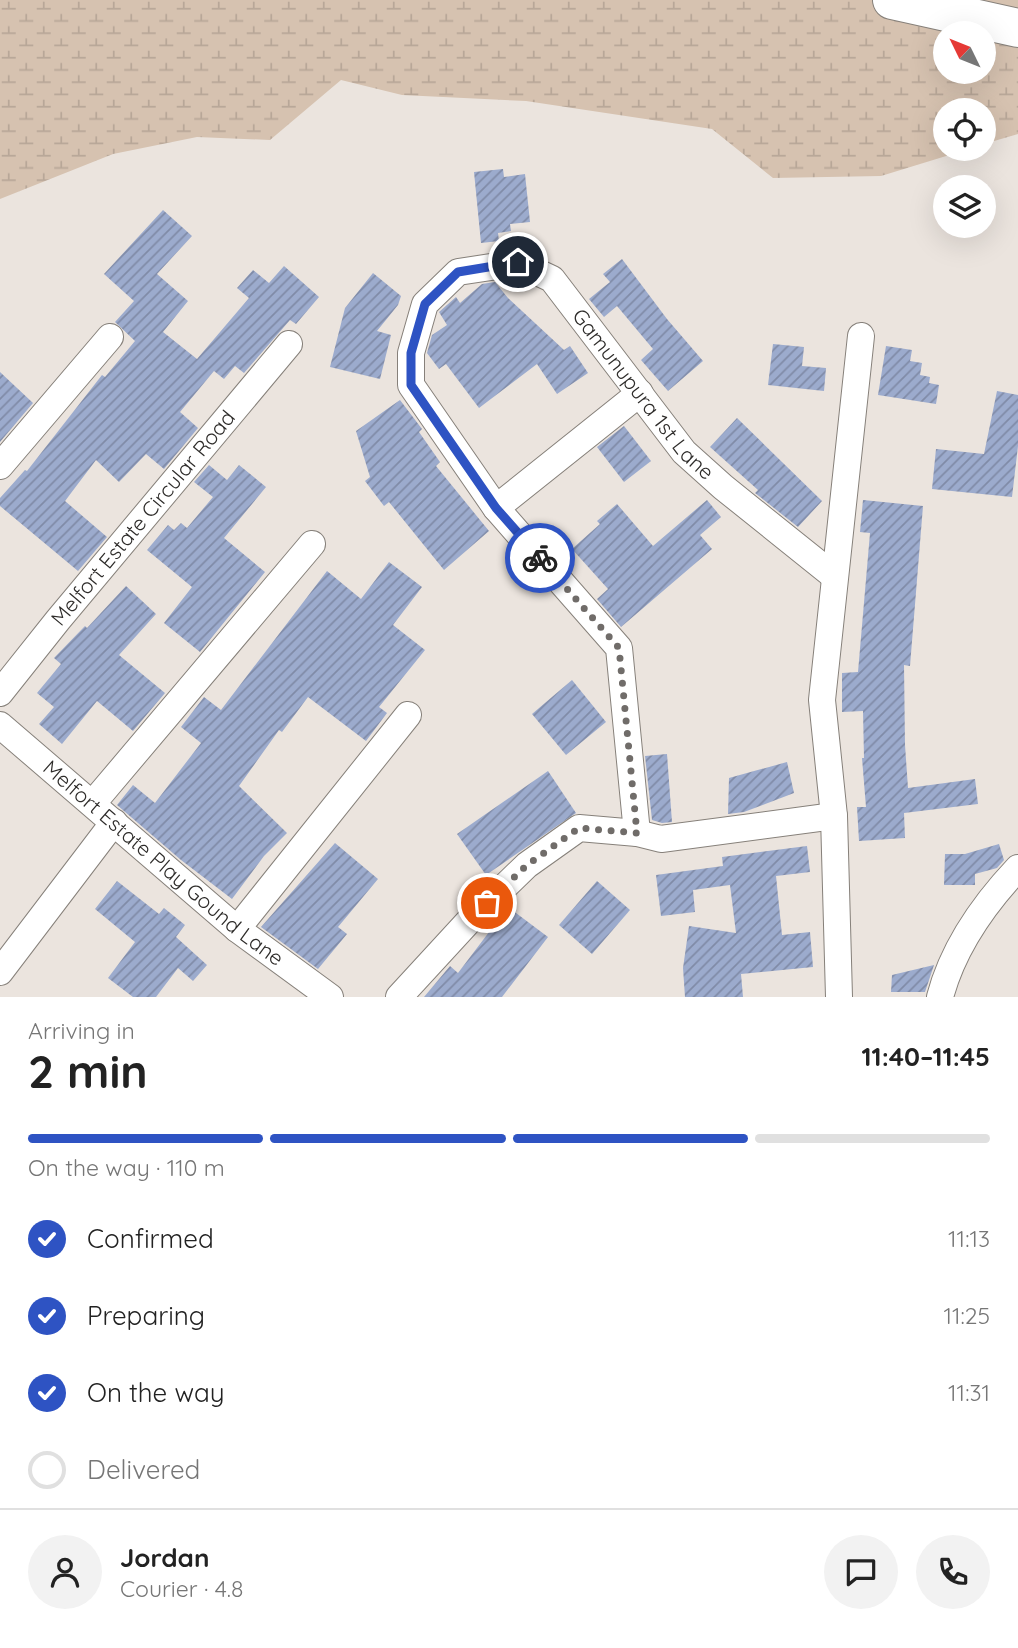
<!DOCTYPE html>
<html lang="en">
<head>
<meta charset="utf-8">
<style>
  body { margin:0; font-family:Quicksand,sans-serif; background:#f2f2f2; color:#222; height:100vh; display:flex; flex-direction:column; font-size:26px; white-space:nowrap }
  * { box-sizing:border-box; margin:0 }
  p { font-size:23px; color:#767676 }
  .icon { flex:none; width:38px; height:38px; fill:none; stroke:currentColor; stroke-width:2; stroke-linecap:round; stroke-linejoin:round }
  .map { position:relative; height:997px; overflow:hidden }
  .drawer { display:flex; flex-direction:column; background:#fff; flex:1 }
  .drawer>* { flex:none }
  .needle { width:46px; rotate:313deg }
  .fabs { position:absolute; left:933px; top:21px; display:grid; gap:14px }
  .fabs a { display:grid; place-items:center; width:63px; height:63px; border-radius:50%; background:#fff; box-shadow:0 7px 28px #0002; font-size:35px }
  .pin { position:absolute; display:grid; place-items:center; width:60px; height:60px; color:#fff; margin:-30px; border:4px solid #fff; border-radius:50%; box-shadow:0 2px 7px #0007 }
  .courier { position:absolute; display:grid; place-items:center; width:70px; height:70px; margin:-35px; border:5px solid #2e53c3; border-radius:50%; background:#fff; color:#222; box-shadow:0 2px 9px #0007 }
  .summary em { font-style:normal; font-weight:700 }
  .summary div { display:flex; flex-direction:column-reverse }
  .summary { display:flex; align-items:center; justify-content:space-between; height:119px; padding:0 28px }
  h1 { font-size:46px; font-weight:700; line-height:52px }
  .bar { display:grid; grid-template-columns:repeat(4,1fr); gap:10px 7px; align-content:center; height:84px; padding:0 28px }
  .bar i { height:9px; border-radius:5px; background:#e0e0e0 }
  .bar .current { background:#2e53c3 }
  .bar p { grid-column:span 4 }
  .line { display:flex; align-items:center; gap:18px; padding:0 28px; border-top:2px solid #e0e0e0 }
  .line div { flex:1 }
  .round { display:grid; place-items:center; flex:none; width:74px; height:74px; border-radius:37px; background:#f2f2f2 }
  ol { padding:0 28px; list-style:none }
  li { display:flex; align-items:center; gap:21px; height:77px }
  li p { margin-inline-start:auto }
  li .icon { padding:7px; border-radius:50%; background:#2e53c3; color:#fff; stroke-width:4 }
  li:last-child { color:#767676 }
  li i { width:38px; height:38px; border:4px solid #e0e0e0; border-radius:50% }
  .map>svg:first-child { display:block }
</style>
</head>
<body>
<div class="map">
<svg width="1018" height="997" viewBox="0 0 1018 997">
  <defs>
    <pattern id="wetland-marsh" width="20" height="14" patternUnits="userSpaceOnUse" patternTransform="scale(1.75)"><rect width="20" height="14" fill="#d6c2b0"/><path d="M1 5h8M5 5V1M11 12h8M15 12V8" fill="none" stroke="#b8a798"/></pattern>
    <pattern id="building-hatch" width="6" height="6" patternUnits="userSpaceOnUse" patternTransform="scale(1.75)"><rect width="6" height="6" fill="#9cabcd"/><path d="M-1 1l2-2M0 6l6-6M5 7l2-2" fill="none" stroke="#808ba7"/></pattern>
  </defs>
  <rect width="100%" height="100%" fill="#ebe4de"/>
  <path fill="url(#wetland-marsh)" fill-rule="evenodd" d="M0,0h1018v134l-34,10v-34h-39v39h24l-88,27 -108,2 -61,-49 -186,-28 -124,-6 -61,-15 -71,60 -73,-3 -84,17 -113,45zM945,33h39v39h-39z"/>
  <g fill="url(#building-hatch)">
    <path d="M503,169l1,8 21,-3 5,48 -20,2 1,7 -13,2 1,8 -18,2 -7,-71z"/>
    <path d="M163,210l29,26 -35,38 31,27 -25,31 34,27 52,-61 -12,-10 16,-18 16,13 15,-17 35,31 -23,27 -6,-4 -46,53 -9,-7 -11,13 -10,-8 -34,41 18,16 -34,41 -18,-15 -27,28 -23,-22 -31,41 42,36 -29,34 -78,-65v-8l25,-28 2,1 75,-96 3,2 30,-36 -20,-19 19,-21 -30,-27z"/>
    <path d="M622,259l45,60 36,42 -35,30 -27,-31 12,-11 -36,-43 -13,11 -15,-18 21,-17 -7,-8z"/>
    <path d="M373,273l28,23 -3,9 -21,26 14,4 -11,44 -50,-12 15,-59z"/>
    <path d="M495,282l13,16 56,52 6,-4 18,27 -31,21 -20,-30 -58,44 -33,-44 -7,5 -12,-16 5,-18 15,-10 -8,-13 17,-15 4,6 22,-19z"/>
    <path d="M773,344l31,3 -2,19 24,2 -2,23 -56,-6z"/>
    <path d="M886,346l26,4 -2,11 12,2 -2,12 10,2 -1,6 10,2 -3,19 -58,-9z"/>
    <path d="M0,372l33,31 -33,39z"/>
    <path d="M997,391l21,4v51l-6,51 -80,-8 4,-40 48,5z"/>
    <path d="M400,400l22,29 -3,3 21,30 -4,4 53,65 -45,39 -55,-68 -5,4 -19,-25 5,-4 -14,-46z"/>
    <path d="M737,418l85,83 -24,26 -43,-34 3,-3 -48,-43z"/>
    <path d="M624,426l27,35 -27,21 -27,-35z"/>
    <path d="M209,465l18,15 12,-15 27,22 -42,51 41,34 -65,80 -36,-29 28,-36 -45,-37 21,-25 6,5 7,-7 6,5 26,-31 -19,-15z"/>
    <path d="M707,500l14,17 -21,18 12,14 -91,78 -24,-28 11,-10 -36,-40 28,-25 -3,-3 20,-17 36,42z"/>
    <path d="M863,500l60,6 -13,160 -6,-1 1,80 3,43 67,-9 3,25 -74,9 1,25 -46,3 -2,-34h9l-4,-49h2l-1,-47 -21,1v-39l16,-1 12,-139 -10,-1z"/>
    <path d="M389,562l33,25 -29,38 32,25 -46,57 8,6 -21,28 -58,-44 -26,35 -3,-2 -40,56 48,47 -23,23 -32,43 -51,-39 -64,-55 16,-20 22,18 46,-60 -20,-16 23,-30 17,13 106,-139 34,28z"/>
    <path d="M126,586l30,28 -37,41 46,38 -32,38 -36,-30 -35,43 -23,-20 15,-17 -17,-14 24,-29 -7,-6 31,-32 2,2z"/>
    <path d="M572,680l34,42 -40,33 -34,-41z"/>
    <path d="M667,754l5,68 -10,1 -10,-3 -7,-64z"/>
    <path d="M787,762l7,31 -50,19 -16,2 1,-36z"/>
    <path d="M548,771l28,42 -90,62 -29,-41z"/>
    <path d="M335,843l43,36 -40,48 9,7 -29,35 -57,-42z"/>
    <path d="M999,844l5,16 -7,8 -22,6v11h-31l1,-31h20z"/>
    <path d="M807,846l3,26 -34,4 6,59 28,-3 3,35 -72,7 2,23h-58l-2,-29 6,-42 47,7 -6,-48 -37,5 2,22 -34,4 -5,-41 67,-9 -1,-9z"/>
    <path d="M117,881l42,33 5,-6 21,17 -9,12 31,28 -14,16 -15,-13 -22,29h-23l-25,-19 27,-36 -40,-33z"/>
    <path d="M597,881l33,29 -38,44 -33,-29z"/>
    <path d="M508,907l40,30 -46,60h-78l26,-31 8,7z"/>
    <path d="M934,965l-9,27h-34l1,-17z"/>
  </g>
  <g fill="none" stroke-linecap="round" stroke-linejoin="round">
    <defs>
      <g id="minor">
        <path d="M0,466l110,-129"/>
        <path d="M496,508l144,-115"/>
        <path id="s1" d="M0,693l58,-73 231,-276"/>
        <path id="s2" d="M0,725l237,204 93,68"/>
        <path d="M93,803l219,-259"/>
        <path id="s3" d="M637,833l-18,-185 -123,-140 -85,-123v-32l14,-49 33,-32 60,-9 34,16 132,173 39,35 111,89"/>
        <path d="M237,929l171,-214"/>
        <path d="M0,972l114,-150"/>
        <path d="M399,997l69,-75 59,-57 52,-37 58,5 24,6 173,-23"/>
        <path d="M839,997l-5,-181 -12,-116 39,-364"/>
        <path d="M940,997c13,-49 43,-92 78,-129"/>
      </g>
      <path id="highway" d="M892,0l126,28"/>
    </defs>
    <use href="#minor" stroke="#86807a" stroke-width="28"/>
    <use href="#highway" stroke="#86807a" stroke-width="40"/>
    <use href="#minor" stroke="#fff" stroke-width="26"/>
    <use href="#highway" stroke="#fff" stroke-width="38"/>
  </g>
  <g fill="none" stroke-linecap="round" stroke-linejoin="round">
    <path stroke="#706c69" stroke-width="7" stroke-dasharray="0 12.6" d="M487,903l40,-38 52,-37 58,5 -18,-185 -79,-90"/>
    <path stroke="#2e53c3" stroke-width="9" d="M518,262l-60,10 -33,32 -14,49v32l85,123 44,50"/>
  </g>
  <g text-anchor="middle" stroke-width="7" stroke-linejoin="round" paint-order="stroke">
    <g font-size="21" fill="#2e2c2a" stroke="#f8f2ec">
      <text dy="7" stroke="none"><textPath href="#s3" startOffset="896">Gamunupura 1st Lane</textPath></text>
      <text dy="7" stroke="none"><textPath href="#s1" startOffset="226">Melfort Estate Circular Road</textPath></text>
      <text dy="7" stroke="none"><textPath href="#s2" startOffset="214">Melfort Estate Play Gound Lane</textPath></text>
    </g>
  </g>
</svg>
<div class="fabs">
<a><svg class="needle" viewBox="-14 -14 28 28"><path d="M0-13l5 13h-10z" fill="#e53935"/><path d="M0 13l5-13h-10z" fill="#767676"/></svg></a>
<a><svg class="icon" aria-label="locate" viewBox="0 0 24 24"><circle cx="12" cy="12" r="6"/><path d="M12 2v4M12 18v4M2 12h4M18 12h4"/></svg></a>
<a><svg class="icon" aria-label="layers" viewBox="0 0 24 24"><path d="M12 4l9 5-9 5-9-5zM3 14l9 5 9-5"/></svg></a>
</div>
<div class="pin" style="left:487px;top:903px;background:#ea580c"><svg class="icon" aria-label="bag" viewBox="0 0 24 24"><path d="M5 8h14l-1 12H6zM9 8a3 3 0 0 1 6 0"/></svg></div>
<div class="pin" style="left:518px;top:262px;background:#1f2937"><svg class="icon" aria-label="home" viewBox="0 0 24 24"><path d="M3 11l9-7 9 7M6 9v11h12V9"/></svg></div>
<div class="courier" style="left:540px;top:558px"><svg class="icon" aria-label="bike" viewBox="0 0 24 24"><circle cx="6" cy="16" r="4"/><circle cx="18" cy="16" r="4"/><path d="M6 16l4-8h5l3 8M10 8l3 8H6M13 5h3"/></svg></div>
</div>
<section class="drawer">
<div class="summary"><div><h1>2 min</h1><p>Arriving in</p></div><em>11:40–11:45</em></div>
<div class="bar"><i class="current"></i><i class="current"></i><i class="current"></i><i></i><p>On the way · 110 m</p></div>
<ol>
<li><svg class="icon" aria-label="check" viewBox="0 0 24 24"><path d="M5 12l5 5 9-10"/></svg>Confirmed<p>11:13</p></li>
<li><svg class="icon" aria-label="check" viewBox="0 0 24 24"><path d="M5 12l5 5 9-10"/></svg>Preparing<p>11:25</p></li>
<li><svg class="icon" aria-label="check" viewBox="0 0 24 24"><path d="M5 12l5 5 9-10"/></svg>On the way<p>11:31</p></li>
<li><i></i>Delivered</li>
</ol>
<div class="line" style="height:126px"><a class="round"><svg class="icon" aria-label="person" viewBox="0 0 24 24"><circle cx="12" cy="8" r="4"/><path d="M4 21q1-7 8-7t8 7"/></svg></a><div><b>Jordan</b><p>Courier · 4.8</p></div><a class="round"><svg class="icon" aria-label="chat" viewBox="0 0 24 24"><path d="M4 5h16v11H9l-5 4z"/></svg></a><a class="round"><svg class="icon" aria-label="phone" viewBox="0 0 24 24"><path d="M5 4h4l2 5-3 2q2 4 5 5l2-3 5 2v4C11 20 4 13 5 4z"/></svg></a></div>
</section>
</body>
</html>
